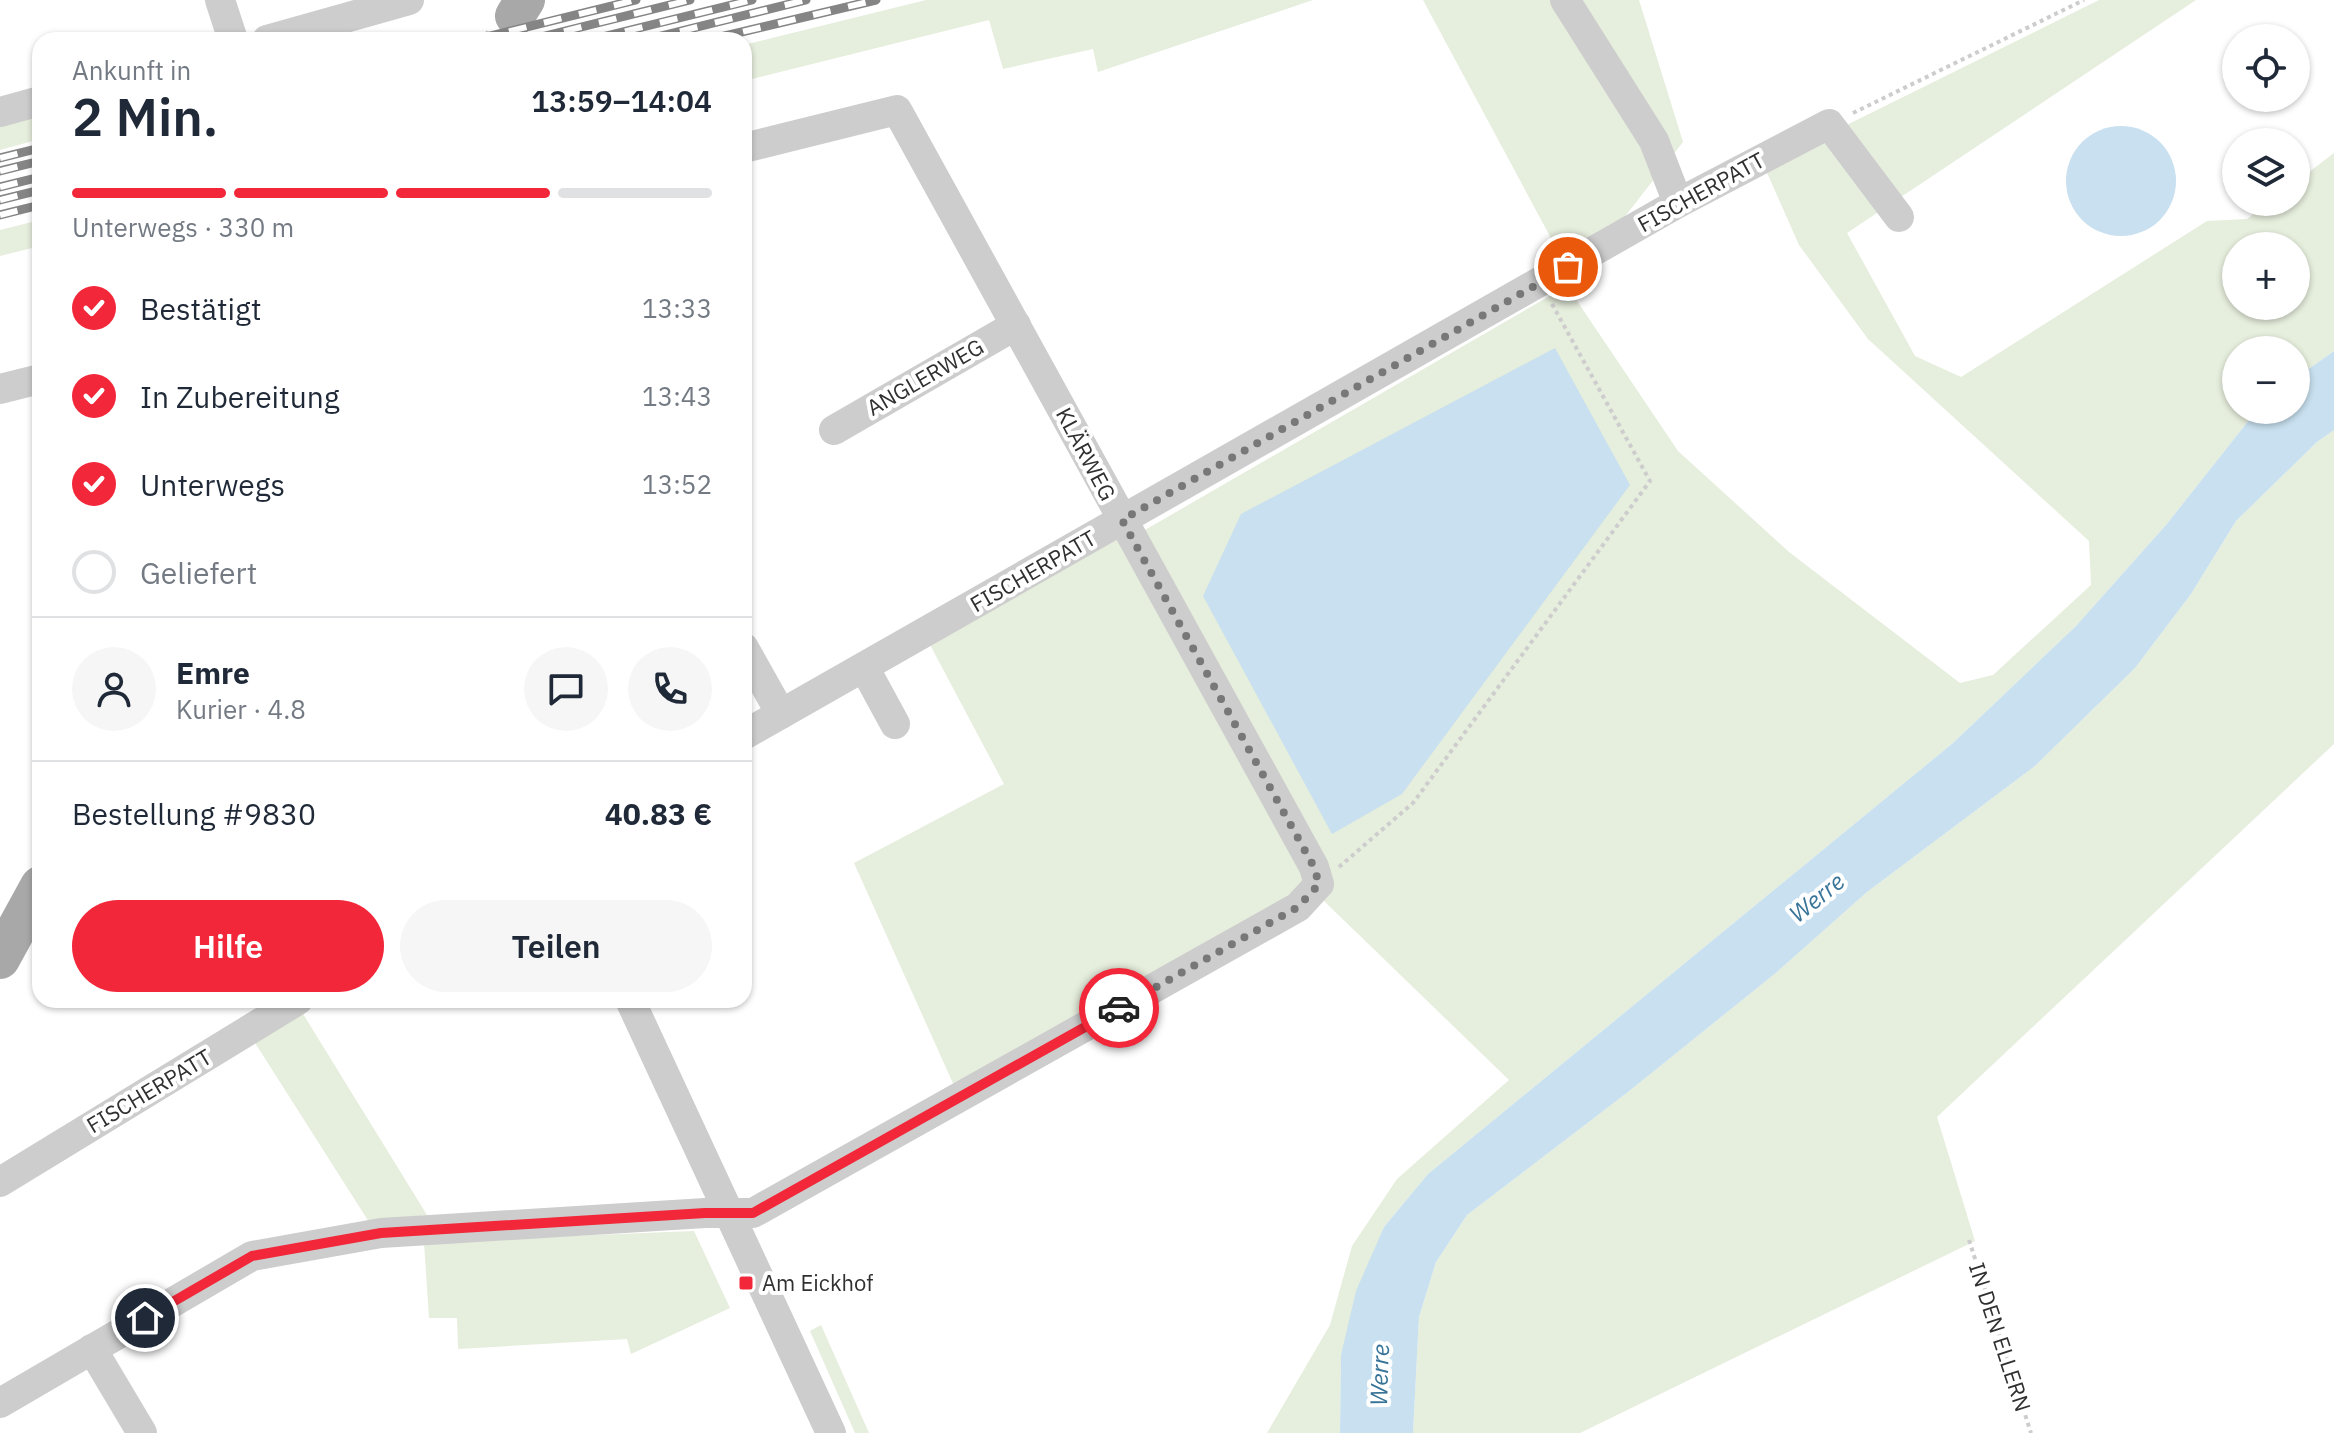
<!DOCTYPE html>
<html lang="de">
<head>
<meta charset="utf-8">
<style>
  body { margin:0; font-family:"IBM Plex Sans",sans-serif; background:#f6f6f7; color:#1f2937; height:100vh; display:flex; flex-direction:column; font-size:30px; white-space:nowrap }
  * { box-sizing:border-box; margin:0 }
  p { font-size:26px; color:#747a83 }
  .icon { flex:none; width:44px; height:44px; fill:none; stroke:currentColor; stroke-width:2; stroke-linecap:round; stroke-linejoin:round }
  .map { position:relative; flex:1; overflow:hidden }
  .sheet { position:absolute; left:32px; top:32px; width:720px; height:976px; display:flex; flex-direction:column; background:#fff; border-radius:24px; box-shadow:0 2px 6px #0004 }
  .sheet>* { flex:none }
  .buttons { position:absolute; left:2222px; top:24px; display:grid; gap:16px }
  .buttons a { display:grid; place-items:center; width:88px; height:88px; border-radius:50%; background:#fff; box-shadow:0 2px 6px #0004; font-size:40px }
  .pin { position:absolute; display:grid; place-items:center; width:68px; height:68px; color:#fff; margin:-34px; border:4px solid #fff; border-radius:50%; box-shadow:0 2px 8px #0007 }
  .courier { position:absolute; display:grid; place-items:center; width:80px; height:80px; margin:-40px; border:6px solid #f22739; border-radius:50%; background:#fff; color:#222; box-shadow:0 2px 10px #0007 }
  .headline em { font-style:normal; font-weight:600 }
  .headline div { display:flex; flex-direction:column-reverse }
  .headline { display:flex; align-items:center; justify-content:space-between; height:136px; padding:0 40px }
  h1 { font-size:52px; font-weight:600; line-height:60px }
  .bar { display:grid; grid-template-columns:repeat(4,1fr); gap:12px 8px; align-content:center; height:96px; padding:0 40px }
  .bar i { height:10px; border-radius:6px; background:#e0e1e3 }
  .bar .active { background:#f22739 }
  .bar p { grid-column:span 4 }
  .line { display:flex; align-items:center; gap:20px; padding:0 40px; border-top:2px solid #e0e1e3 }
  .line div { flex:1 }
  .round { display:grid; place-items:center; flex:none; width:84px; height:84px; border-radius:42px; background:#f6f6f7 }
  ol { padding:0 40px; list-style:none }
  li { display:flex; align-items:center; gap:24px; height:88px }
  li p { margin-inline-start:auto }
  li .icon { padding:8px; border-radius:50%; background:#f22739; color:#fff; stroke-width:4 }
  li:last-child { color:#747a83 }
  li i { width:44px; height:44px; border:4px solid #e0e1e3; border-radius:50% }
  .action { display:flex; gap:16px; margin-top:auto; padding:16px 40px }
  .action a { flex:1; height:92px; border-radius:48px; background:#f22739; color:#fff; font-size:32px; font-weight:600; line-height:92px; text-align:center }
  .action a+a { background:#f6f6f7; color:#1f2937 }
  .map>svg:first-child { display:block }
</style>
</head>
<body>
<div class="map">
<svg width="2334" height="1433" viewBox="0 0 2334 1433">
  <rect width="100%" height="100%" fill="#fff"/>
  <g fill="#e6eedd" fill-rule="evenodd">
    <path d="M926,0h387l-215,72 -5,-23 -90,20 -14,-49 -245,61v-36z"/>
    <path d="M1423,0h216l44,142 -60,77 -64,34z"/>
    <path d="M2099,0h97l-349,233 68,123 46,21 246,-156 40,-2 22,-17h27v-20l38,-29v198l-38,27v-28h-60v60h21l-91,115 -90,101 -123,117 -525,431 -44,53 -43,128 -1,78h-73l63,-108 22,-79 45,-67 112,-99 -185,-179 4,-23 -190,-344 429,-248 111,165 111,101 171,131 33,-8 98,-90 -2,-44 -221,-202 -69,-94 -35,-79zM2236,246h60v60h-60z"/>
    <path d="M40,112v27l-40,11v-27z"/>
    <path d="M40,220v26l-40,10v-26z"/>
    <path d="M2334,430v314l-397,373 38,124 -395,192h-167l6,-116 17,-55 31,-47 161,-123 149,-120 90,-80 168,-126 100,-98 56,-74 45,-73 81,-79z"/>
    <path d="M1118,539l186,337 -1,13 -347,201 -102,-227 150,-79 -76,-143z"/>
    <path d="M300,1009l127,206 -58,7 -117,-184z"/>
    <path d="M694,1231l36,77 -99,46 -4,-15 -169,10 -1,-31h-28l-5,-76z"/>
    <path d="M821,1325l48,108h-14l-45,-102z"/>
  </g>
  <g fill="#c8e0ef">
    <circle cx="2121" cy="181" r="55"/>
    <path d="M1555,348l75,137 -228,309 -70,40 -129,-238 38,-82z"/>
    <path d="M2334,351v79l-17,12 -81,79 -45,73 -56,74 -100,98 -168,126 -90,80 -149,120 -161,123 -31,47 -17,55 -6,116h-73l1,-78 15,-64 28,-64 44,-53 525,-431 123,-117 90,-101 91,-115h39v-32z"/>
  </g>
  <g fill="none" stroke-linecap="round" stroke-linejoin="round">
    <g stroke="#cdcdcd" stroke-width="4" stroke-dasharray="4 4" stroke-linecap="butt">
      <path d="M484,40l4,-9"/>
      <path d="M1853,113l231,-113"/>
      <path d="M1339,867l74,-64 237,-322 -98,-177"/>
      <path d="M1969,1240l62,193"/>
    </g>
    <g stroke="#cdcdcd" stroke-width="30">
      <path d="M220,0l13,40"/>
      <path d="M1565,0l89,141 24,62"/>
      <path d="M267,40l142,-40"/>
      <path d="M0,112l40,-11"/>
      <path d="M0,389l40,-10"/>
      <path d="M834,430l182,-105"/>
      <path d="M744,648l37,66"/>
      <path d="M864,667l31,57"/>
      <path d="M744,735l934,-532 151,-79 70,93"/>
      <path d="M630,1000l201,433"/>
      <path d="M0,1182l298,-182"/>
      <path d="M92,1349l50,84"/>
      <path d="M0,1403l252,-147 129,-23 324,-20h48l545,-306 21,-23 -5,-17 -417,-757 -153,38"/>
    </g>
    <g stroke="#a8a8a8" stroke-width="40">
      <path d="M515,16l10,-16"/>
      <path d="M0,959l40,-73"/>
    </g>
    <defs>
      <g id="rail">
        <path d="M474,40l162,-40"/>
        <path d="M529,40l161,-40"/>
        <path d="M590,40l162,-40"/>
        <path d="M645,40l161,-40"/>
        <path d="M708,40l168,-40"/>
        <path d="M0,158l40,-10"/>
        <path d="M0,171l40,-10"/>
        <path d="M0,187l40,-10"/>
        <path d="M0,200l40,-10"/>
        <path d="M0,215l40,-10"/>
      </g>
    </defs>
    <use href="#rail" stroke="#858585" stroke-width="9"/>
    <use href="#rail" stroke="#fff" stroke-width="6" stroke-dasharray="18" stroke-linecap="butt"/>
  </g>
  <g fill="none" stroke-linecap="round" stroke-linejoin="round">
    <path stroke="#787878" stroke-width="8" stroke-dasharray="0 14.4" d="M1119,1008l179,-101 21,-23 -5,-17 -192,-347 446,-253"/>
    <path stroke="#f22739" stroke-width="10" d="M145,1318l107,-62 129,-23 324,-20h48l366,-205"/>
  </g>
  <rect fill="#f22739" stroke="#fff" stroke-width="3" x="738" y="1275" width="16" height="16" rx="4"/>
  <g text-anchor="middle" stroke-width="8" stroke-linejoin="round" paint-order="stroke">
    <g font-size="22" fill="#303030" stroke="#fff">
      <text transform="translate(1701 192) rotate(-29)" y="8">FISCHERPATT</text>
      <text transform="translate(925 377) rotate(-30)" y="8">ANGLERWEG</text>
      <text transform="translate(1086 454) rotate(62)" y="8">KLÄRWEG</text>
      <text transform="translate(1033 571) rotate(-30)" y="8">FISCHERPATT</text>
      <text transform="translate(149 1091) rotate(-31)" y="8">FISCHERPATT</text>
      <text transform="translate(2000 1337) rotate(72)" y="8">IN DEN ELLERN</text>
    </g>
    <g font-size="22" fill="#303030" stroke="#fff" text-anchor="start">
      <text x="762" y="1291">Am Eickhof</text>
    </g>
    <g font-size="24" font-style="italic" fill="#377498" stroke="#fff">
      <text transform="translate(1817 898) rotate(-39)" y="8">Werre</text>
      <text transform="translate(1380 1375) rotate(-88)" y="8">Werre</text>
    </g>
  </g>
</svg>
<div class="buttons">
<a><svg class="icon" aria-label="locate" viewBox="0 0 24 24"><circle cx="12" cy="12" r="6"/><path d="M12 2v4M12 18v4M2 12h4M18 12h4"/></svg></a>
<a><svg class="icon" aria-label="layers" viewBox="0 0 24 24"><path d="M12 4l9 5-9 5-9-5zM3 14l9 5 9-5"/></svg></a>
<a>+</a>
<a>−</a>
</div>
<div class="pin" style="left:1568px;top:267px;background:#ea580c"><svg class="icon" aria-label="bag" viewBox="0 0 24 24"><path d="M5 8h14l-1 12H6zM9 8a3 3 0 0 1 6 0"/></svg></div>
<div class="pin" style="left:145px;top:1318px;background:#1f2937"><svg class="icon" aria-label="home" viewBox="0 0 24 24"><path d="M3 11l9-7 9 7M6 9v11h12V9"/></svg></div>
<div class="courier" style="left:1119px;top:1008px"><svg class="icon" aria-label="car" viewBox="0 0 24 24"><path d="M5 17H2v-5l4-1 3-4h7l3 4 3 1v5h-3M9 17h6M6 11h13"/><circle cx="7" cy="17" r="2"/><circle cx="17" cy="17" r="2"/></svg></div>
<section class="sheet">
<div class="headline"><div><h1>2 Min.</h1><p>Ankunft in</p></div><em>13:59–14:04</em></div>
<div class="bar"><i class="active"></i><i class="active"></i><i class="active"></i><i></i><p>Unterwegs · 330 m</p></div>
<ol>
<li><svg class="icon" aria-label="check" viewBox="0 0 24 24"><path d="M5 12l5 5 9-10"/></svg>Bestätigt<p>13:33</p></li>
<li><svg class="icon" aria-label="check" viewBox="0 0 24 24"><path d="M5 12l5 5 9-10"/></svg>In Zubereitung<p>13:43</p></li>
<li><svg class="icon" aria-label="check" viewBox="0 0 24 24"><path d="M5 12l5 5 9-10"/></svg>Unterwegs<p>13:52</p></li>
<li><i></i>Geliefert</li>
</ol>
<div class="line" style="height:144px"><a class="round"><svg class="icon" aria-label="person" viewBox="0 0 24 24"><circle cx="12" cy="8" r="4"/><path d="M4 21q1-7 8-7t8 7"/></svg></a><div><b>Emre</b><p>Kurier · 4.8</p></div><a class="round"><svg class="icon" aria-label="chat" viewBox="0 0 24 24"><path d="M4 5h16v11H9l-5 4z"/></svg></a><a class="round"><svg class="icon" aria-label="phone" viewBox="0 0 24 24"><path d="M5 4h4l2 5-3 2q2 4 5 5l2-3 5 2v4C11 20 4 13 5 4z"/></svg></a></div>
<div class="line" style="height:104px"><div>Bestellung #9830</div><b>40.83 €</b></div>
<div class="action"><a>Hilfe</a><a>Teilen</a></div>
</section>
</div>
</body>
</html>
